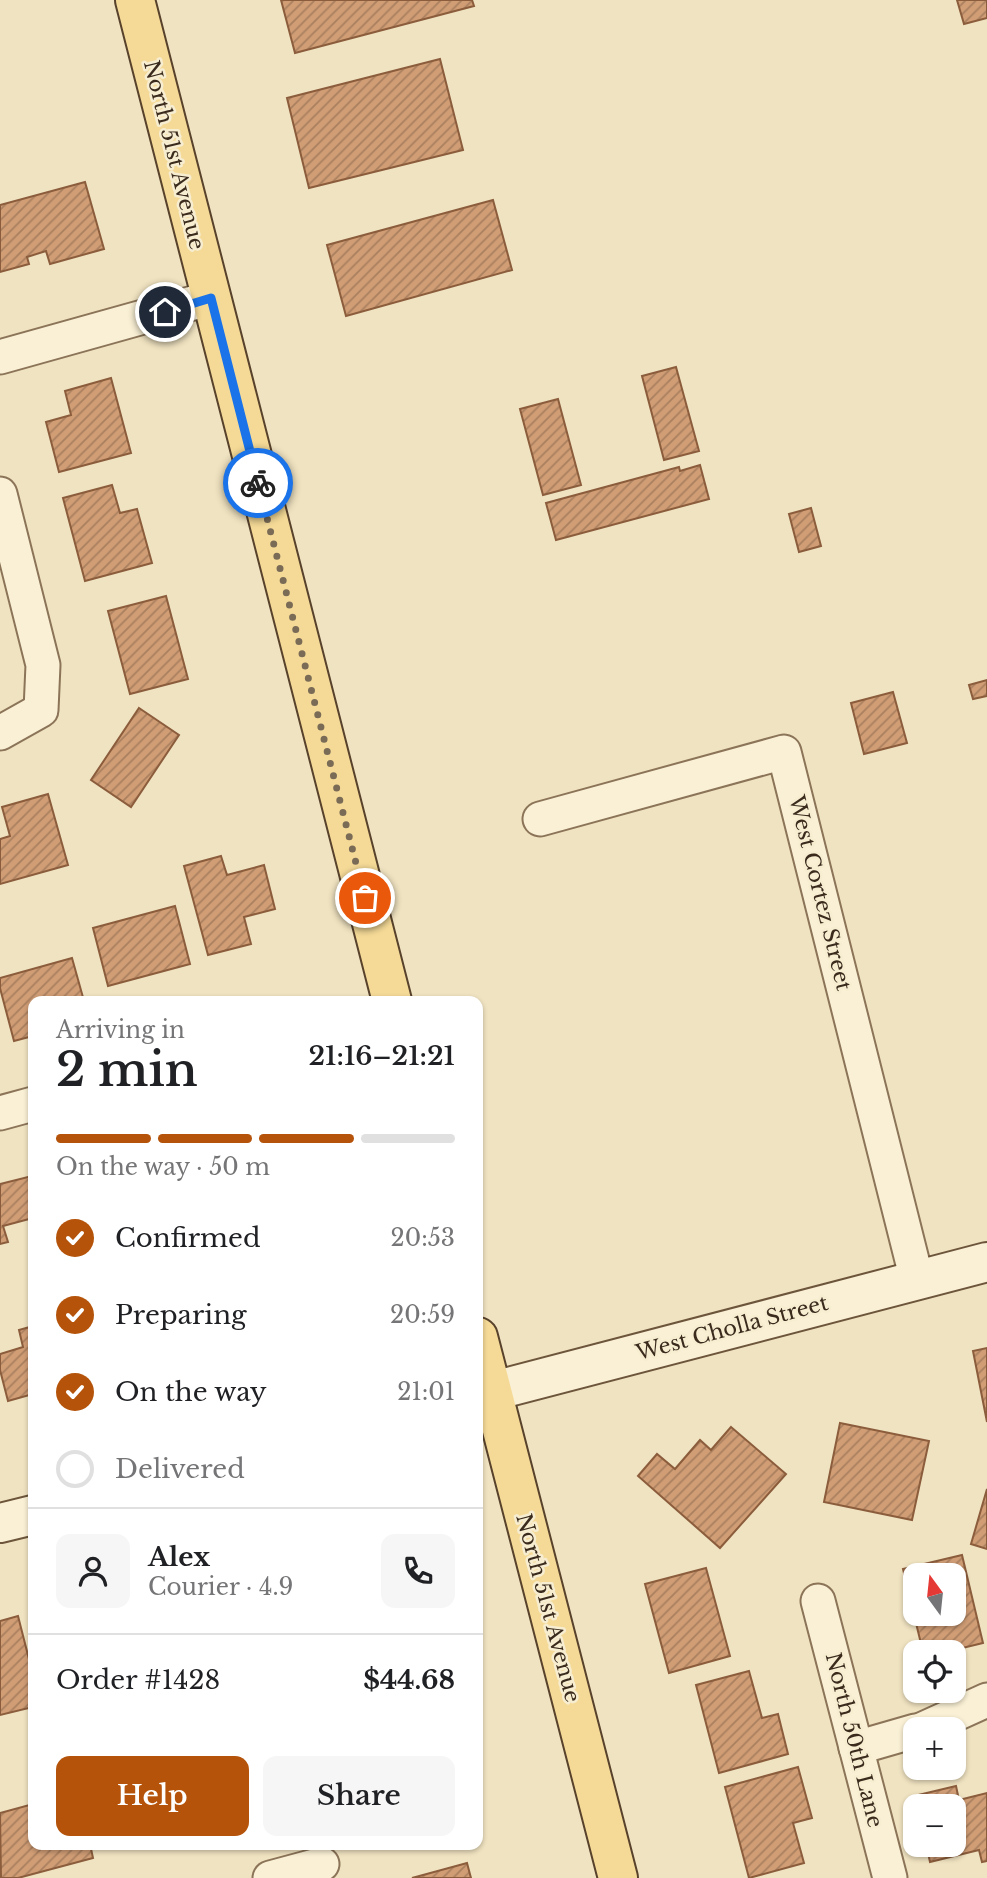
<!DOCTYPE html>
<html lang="en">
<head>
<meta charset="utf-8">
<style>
  body { margin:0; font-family:"Libre Baskerville",serif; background:#f6f6f6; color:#202124; height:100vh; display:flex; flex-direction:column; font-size:26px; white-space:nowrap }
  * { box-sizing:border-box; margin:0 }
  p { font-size:23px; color:#757577 }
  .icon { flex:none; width:38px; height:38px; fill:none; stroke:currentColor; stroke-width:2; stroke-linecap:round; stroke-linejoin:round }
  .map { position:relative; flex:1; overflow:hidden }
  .drawer { position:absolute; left:28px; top:996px; width:455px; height:854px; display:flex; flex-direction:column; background:#fff; border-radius:14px; box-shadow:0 2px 5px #0004 }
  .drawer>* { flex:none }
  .needle { width:46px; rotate:345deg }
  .fabs { position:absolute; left:903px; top:1563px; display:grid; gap:14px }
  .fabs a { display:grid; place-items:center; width:63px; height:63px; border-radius:14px; background:#fff; box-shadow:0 2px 5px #0004; font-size:35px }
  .pin { position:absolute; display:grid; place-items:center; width:60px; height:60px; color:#fff; margin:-30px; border:4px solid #fff; border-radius:50%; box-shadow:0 2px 7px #0007 }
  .courier { position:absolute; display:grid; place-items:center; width:70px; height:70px; margin:-35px; border:5px solid #1a73e8; border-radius:50%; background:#fff; color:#222; box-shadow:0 2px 9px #0007 }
  .overview em { font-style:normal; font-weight:600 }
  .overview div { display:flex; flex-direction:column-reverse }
  .overview { display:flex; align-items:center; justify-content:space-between; height:119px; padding:0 28px }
  h1 { font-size:46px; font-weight:600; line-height:52px }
  .bar { display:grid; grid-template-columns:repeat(4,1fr); gap:10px 7px; align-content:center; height:84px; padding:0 28px }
  .bar i { height:9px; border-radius:5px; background:#e0e0e0 }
  .bar .selected { background:#b45309 }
  .bar p { grid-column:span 4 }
  .line { display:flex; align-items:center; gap:18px; padding:0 28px; border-top:2px solid #e0e0e0 }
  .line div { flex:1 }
  .round { display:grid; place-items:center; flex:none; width:74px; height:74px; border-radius:14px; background:#f6f6f6 }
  ol { padding:0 28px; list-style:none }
  li { display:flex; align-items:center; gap:21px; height:77px }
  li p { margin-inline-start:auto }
  li .icon { padding:7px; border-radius:50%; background:#b45309; color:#fff; stroke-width:4 }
  li:last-child { color:#757577 }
  li i { width:38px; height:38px; border:4px solid #e0e0e0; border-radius:50% }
  .cta { display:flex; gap:14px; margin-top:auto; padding:14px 28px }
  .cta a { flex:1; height:80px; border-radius:14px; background:#b45309; color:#fff; font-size:28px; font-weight:600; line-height:80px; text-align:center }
  .cta a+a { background:#f6f6f6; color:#202124 }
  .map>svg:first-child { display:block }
</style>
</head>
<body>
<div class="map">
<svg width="987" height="1878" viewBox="0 0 987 1878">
  <defs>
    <pattern id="building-hatch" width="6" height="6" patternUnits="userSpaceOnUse" patternTransform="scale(1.75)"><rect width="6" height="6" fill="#d09d75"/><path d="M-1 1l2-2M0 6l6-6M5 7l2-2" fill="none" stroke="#aa805f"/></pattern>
  </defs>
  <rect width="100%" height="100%" fill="#f0e3c1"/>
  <g fill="url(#building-hatch)" stroke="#8b5d3c" stroke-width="2" fill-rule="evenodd">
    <path d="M281,0h191l2,6 -179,47z"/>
    <path d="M957,0h30v18l-23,6z"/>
    <path d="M440,59l23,91 -154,38 -22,-90z"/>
    <path d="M85,182l19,67 -54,15 -4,-13 -19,6 2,7 -29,8v-67z"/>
    <path d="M493,200l19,70 -166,46 -19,-71z"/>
    <path d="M676,367l23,84 -35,9 -22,-84z"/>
    <path d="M111,378l20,75 -72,19 -13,-50 25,-7 -6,-24z"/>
    <path d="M558,399l23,86 -38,10 -23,-86z"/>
    <path d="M700,465l9,34 -153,41 -10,-37 133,-36 1,4z"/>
    <path d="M112,485l8,28 17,-4 15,54 -67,18 -22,-83z"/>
    <path d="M811,508l10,38 -22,6 -10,-38z"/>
    <path d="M166,596l22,83 -58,15 -22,-83z"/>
    <path d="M987,680v16l-14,3 -4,-14z"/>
    <path d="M893,692l14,51 -43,11 -13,-51z"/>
    <path d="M139,708l40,27 -48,72 -40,-27z"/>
    <path d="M48,794l20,71 -68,19v-45l10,-3 -8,-29z"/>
    <path d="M221,856l6,19 37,-10 11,44 -31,8 7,27 -43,11 -24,-89z"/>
    <path d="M175,906l15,58 -82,22 -15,-58z"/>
    <path d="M72,958l12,43h-51v35l-19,5 -14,-53v-10z"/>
    <path d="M32,1176l1,42 -30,8 5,16 -8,2v-60z"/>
    <path d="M33,1326v68l-25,7 -8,-31v-16l23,-7 -4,-17z"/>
    <path d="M987,1348v74l-14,-71z"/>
    <path d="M840,1423l89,18 -17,79 -88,-18z"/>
    <path d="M731,1427l55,47 -66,74 -82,-72 19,-22 18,15 25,-29 11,10z"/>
    <path d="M987,1489v60l-16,-5z"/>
    <path d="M962,1555l21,88 -37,9h-23l-20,-83zM915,1575h39v39h-39z"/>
    <path d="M706,1568l24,88 -61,17 -24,-89z"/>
    <path d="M18,1616l15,59v32l-33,8v-94z"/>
    <path d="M749,1671l13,47 16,-4 10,40 -69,19 -23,-88z"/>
    <path d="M798,1767l14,51 -19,5 11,40 -55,15 -24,-91z"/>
    <path d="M956,1786l3,14 28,-7v68l-5,1 -3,-12 -49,12 -4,-18h28v-38h-38l-2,-10z"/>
    <path d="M33,1804v40h57l3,14 -75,20h-17l-1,-65z"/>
    <path d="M467,1863l4,15h-59z"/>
  </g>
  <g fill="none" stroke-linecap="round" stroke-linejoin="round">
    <defs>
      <g id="street">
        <path d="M0,357l211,-59"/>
        <path d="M0,494l43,171 -2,45 -41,23"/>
        <path d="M540,819l244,-67 133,528"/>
        <path d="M0,1113l33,-9"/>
        <path d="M818,1601l72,277"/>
        <path d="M923,1729l64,-29"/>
        <path d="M856,1748l59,-17"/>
        <path d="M270,1878l52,-14"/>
      </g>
      <g id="secondary">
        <path d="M478,1395l509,-133"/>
        <path d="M0,1523l33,-8"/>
      </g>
      <g id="primary">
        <path d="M135,0l257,1001"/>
        <path d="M478,1337l140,541"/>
      </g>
    </defs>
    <use href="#street" stroke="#8b7458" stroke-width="37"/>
    <use href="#secondary" stroke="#6c553b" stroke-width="42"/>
    <use href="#primary" stroke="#58422c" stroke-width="42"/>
    <use href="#street" stroke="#faf0d5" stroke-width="33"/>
    <use href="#secondary" stroke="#faf0d5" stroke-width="38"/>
    <use href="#primary" stroke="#f5da97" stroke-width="38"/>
  </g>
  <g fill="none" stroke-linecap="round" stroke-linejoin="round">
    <path stroke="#7a6b56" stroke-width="7" stroke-dasharray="0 12.6" d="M258,483l107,415"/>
    <path stroke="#1a73e8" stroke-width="9" d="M165,312l46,-14 47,185"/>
  </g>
  <g text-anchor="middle" stroke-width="5" stroke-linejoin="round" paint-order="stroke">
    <g font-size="21" fill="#3a2b1d" stroke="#f7edd1">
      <text transform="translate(174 155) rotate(76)" y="7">North 51st Avenue</text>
      <text transform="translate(820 893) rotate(76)" y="7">West Cortez Street</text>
      <text transform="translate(732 1328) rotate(-15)" y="7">West Cholla Street</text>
      <text transform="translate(548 1608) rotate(75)" y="7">North 51st Avenue</text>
      <text transform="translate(854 1740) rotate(76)" y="7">North 50th Lane</text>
    </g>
  </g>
</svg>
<div class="fabs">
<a><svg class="needle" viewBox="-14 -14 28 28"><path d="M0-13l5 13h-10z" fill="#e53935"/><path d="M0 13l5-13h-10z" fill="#757577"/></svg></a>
<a><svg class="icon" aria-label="locate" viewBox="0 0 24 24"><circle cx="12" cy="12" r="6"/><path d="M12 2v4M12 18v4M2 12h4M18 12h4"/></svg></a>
<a>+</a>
<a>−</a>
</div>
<div class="pin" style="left:365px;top:898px;background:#ea580c"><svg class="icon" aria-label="bag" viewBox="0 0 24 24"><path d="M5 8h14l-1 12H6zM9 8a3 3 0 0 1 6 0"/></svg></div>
<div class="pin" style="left:165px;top:312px;background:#1f2937"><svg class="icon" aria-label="home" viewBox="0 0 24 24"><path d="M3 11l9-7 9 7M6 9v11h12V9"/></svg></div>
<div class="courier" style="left:258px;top:483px"><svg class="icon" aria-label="bike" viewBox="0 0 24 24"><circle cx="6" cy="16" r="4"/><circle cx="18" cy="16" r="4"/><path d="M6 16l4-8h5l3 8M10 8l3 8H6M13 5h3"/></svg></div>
<section class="drawer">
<div class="overview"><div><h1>2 min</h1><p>Arriving in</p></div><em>21:16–21:21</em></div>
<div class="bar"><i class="selected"></i><i class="selected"></i><i class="selected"></i><i></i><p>On the way · 50 m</p></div>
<ol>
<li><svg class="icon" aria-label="check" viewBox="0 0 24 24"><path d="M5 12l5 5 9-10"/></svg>Confirmed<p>20:53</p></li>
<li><svg class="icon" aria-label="check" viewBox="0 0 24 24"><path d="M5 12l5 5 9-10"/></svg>Preparing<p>20:59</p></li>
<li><svg class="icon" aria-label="check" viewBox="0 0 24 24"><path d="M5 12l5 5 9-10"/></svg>On the way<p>21:01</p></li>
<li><i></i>Delivered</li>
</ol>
<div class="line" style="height:126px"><a class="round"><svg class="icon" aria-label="person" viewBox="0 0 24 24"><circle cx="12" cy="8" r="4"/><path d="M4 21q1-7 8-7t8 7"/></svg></a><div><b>Alex</b><p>Courier · 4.9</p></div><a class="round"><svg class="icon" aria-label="phone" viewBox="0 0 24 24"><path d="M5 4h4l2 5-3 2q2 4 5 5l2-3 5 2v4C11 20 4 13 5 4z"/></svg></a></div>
<div class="line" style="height:91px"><div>Order #1428</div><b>$44.68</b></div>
<div class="cta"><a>Help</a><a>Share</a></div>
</section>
</div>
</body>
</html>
